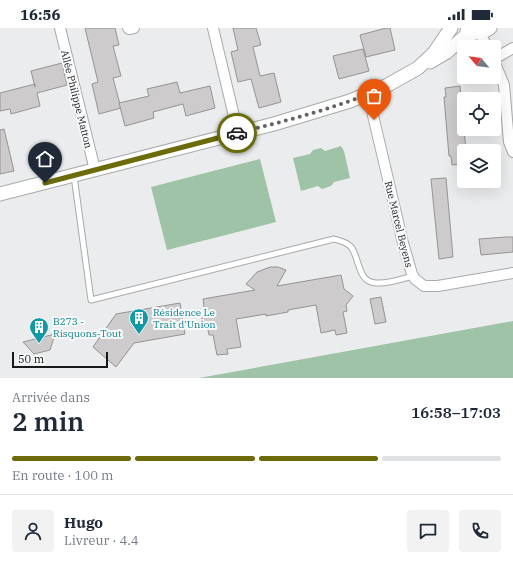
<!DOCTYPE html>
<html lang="fr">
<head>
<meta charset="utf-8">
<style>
  body { margin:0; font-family:"IBM Plex Serif",serif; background:#f2f2f3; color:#1f2937; height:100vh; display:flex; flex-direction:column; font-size:15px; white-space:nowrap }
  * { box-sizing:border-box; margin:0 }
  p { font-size:13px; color:#747a83 }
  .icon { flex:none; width:22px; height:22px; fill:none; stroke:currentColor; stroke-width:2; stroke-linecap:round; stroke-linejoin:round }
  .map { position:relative; height:350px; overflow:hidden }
  .side { display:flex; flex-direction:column; background:#fff; flex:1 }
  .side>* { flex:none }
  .needle { width:26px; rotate:299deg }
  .fabs { position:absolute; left:457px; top:12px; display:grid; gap:8px }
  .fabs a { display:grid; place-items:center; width:44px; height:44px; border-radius:4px; background:#fff; box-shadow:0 4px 16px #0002; font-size:20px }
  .scale { position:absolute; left:12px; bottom:10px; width:96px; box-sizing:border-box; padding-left:4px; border:2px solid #181919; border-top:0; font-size:11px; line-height:14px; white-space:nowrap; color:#181919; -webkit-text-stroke:3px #f8f9fa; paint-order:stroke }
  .pin { position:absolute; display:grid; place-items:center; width:34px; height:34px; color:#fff; margin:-41px -17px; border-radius:50% 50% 50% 0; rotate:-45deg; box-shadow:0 0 4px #0007 }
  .pin .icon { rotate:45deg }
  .courier { position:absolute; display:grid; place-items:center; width:40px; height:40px; margin:-20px; border:3px solid #6b6b0a; border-radius:50%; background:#fff; color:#222; box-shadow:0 1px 5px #0007 }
  .headline em { font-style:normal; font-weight:600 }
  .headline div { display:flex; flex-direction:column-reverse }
  .headline { display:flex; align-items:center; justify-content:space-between; height:68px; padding:0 12px }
  h1 { font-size:26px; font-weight:600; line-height:30px }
  .bar { display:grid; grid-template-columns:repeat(4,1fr); gap:6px 4px; align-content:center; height:48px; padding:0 12px }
  .bar i { height:5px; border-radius:3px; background:#e0e1e3 }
  .bar .current { background:#6b6b0a }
  .bar p { grid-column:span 4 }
  .line { display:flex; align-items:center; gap:10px; padding:0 12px; border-top:1px solid #e0e1e3 }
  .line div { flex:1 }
  .round { display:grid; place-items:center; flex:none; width:42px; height:42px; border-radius:4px; background:#f2f2f3 }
  .status { display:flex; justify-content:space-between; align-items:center; height:28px; padding:0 20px; background:#fff; direction:ltr }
  .status svg { height:11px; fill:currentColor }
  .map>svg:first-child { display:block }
</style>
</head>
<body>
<div class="status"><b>16:56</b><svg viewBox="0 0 49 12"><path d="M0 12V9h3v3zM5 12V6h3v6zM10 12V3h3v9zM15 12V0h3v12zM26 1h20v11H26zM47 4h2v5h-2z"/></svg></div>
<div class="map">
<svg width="513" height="350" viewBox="0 0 513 350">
  <rect width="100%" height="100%" fill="#ebeced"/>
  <g fill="#9fc3a7">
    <path d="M341,118l3,5 6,27 -16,4 -3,4 -9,3 -4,-3 -17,5 -8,-33 17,-4 3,-4 8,-2 4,3z"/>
    <path d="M260,131l16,63 -109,28 -16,-63z"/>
    <path d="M513,293v57h-314z"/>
  </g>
  <g fill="#cdcbcc" stroke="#959394">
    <path d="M85,0h30l4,17 -6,1 8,30 -8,2 8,30 -22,6 -7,-30 6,-2z"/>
    <path d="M233,0h23l5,17 -8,2 7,29 14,-3 7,29 -22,6 -8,-29 -13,3 -7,-30 7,-2z"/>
    <path d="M386,0h4l5,22 -29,7 -6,-22z"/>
    <path d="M363,21l6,22 -30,8 -6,-23z"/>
    <path d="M62,35l5,22 -30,8 3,13 -29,8 -1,-5 -10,2v-18l35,-9v3l-4,-16z"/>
    <path d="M177,54l3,11 30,-7 5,22 -29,8 -3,-12 -30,8 1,6 -29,8 -6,-23 30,-7 -2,-7z"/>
    <path d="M460,58l6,65h-2v13l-12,1 -1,-9h-2l-5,-59h2l-1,-9z"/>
    <path d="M4,101l10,42 -14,3v-44z"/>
    <path d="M446,150l7,79 -14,2 -8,-80z"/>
    <path d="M506,209h7v15l-32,3 -2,-16z"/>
    <path d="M270,239h8l8,3 -9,16 64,-11 3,14 9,7 -7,9 1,6 -4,1 4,21 -11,2 -1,-5 -14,3 -5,-28 -28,5v2l-22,4v-2l-30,5 5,28 -14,2 1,5 -11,1 -4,-20h-4l-1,-5 -9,-7 6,-9 -2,-15 52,-9 -9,-6 11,-12z"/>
    <path d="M381,269l5,25 -11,2 -5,-25z"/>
    <path d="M180,275l5,31 -51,9 -18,24 -23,-20 23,-33z"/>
    <path d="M55,306l-5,16 -16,4 -11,-12z"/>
  </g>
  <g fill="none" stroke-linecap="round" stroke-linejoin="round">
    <defs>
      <path id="service" d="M74,148l17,124 243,-61c6,2 13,3 17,8 9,11 6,35 25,36 12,1 26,-4 37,-7"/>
      <g id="minor">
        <path d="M60,0l35,142"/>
        <path d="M128,0l1,1 5,-1"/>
        <path d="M213,0l25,105"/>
        <path d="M480,5l7,14"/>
        <path d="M494,31l19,-11"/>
        <path d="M494,33l10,24 5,57 4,10"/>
        <path d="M368,66l35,149 9,31 3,5 9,7h14l75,-13"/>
      </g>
      <g id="tertiary">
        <path d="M467,3c8,3 16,2 23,-3"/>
        <path d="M430,34l17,-10 17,-15 11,-4"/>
        <path d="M0,166l274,-70 76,-23 36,-15 32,-18 16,-15 17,-25"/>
      </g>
    </defs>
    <use href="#service" stroke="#a9aaab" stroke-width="7"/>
    <use href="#minor" stroke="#a9aaab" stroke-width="12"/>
    <use href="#tertiary" stroke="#a9aaab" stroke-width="15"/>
    <use href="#service" stroke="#fff" stroke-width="5"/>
    <use href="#minor" stroke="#fff" stroke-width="10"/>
    <use href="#tertiary" stroke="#fff" stroke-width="13"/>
  </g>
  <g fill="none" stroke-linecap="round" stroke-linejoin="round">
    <path stroke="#626363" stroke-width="4" stroke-dasharray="0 7.2" d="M237,105c44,-11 89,-22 131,-39l6,26"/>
    <path stroke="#6b6b0a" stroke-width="5" d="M45,155l192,-50"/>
  </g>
  <defs>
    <symbol id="building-pin" viewBox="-11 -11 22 30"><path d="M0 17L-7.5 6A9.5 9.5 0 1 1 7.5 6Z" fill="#0f9aa8" stroke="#f8f9fa"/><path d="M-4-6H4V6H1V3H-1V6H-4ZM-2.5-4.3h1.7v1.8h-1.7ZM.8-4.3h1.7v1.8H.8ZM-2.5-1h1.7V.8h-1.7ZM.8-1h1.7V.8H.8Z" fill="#fff"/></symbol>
  </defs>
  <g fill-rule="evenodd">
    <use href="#building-pin" x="128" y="279" width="22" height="30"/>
    <use href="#building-pin" x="28" y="288" width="22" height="30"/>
  </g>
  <g text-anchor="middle" stroke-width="4" stroke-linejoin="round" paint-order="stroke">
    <g font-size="10" fill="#181919" stroke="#f8f9fa">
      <text transform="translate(77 71) rotate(76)" y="4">Allée Philippe Matton</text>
      <text transform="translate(399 196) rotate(76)" y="4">Rue Marcel Beyens</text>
    </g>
    <g font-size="10" fill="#0d838f" stroke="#f8f9fa" text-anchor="start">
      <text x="153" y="288">Résidence Le<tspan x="153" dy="12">Trait d’Union</tspan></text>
      <text x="53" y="297">B273 -<tspan x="53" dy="12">Risquons-Tout</tspan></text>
    </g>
  </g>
</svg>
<div class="fabs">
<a><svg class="needle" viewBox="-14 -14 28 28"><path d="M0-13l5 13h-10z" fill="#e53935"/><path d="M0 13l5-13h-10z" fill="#747a83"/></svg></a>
<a><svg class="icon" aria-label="locate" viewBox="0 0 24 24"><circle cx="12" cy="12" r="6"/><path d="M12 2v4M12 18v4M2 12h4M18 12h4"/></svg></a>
<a><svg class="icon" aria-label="layers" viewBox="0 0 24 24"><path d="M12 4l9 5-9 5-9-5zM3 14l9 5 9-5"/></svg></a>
</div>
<div class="scale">50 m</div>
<div class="pin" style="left:374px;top:92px;background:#ea580c"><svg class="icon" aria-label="bag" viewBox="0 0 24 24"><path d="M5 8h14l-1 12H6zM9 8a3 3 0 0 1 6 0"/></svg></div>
<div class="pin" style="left:45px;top:155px;background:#1f2937"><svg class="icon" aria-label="home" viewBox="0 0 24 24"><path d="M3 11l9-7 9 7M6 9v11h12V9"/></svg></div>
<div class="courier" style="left:237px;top:105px"><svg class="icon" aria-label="car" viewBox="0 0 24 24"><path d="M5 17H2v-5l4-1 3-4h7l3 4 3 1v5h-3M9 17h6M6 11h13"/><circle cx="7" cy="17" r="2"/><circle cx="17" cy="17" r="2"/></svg></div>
</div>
<section class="side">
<div class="headline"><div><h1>2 min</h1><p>Arrivée dans</p></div><em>16:58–17:03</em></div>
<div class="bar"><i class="current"></i><i class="current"></i><i class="current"></i><i></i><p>En route · 100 m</p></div>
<div class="line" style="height:72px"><a class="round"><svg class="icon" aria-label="person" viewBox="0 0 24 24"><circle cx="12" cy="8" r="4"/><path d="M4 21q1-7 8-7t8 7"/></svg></a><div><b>Hugo</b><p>Livreur · 4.4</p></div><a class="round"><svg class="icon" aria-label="chat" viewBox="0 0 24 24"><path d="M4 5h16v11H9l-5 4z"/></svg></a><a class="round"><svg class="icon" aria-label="phone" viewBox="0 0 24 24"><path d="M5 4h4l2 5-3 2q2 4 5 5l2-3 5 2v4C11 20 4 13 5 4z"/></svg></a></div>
</section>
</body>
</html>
